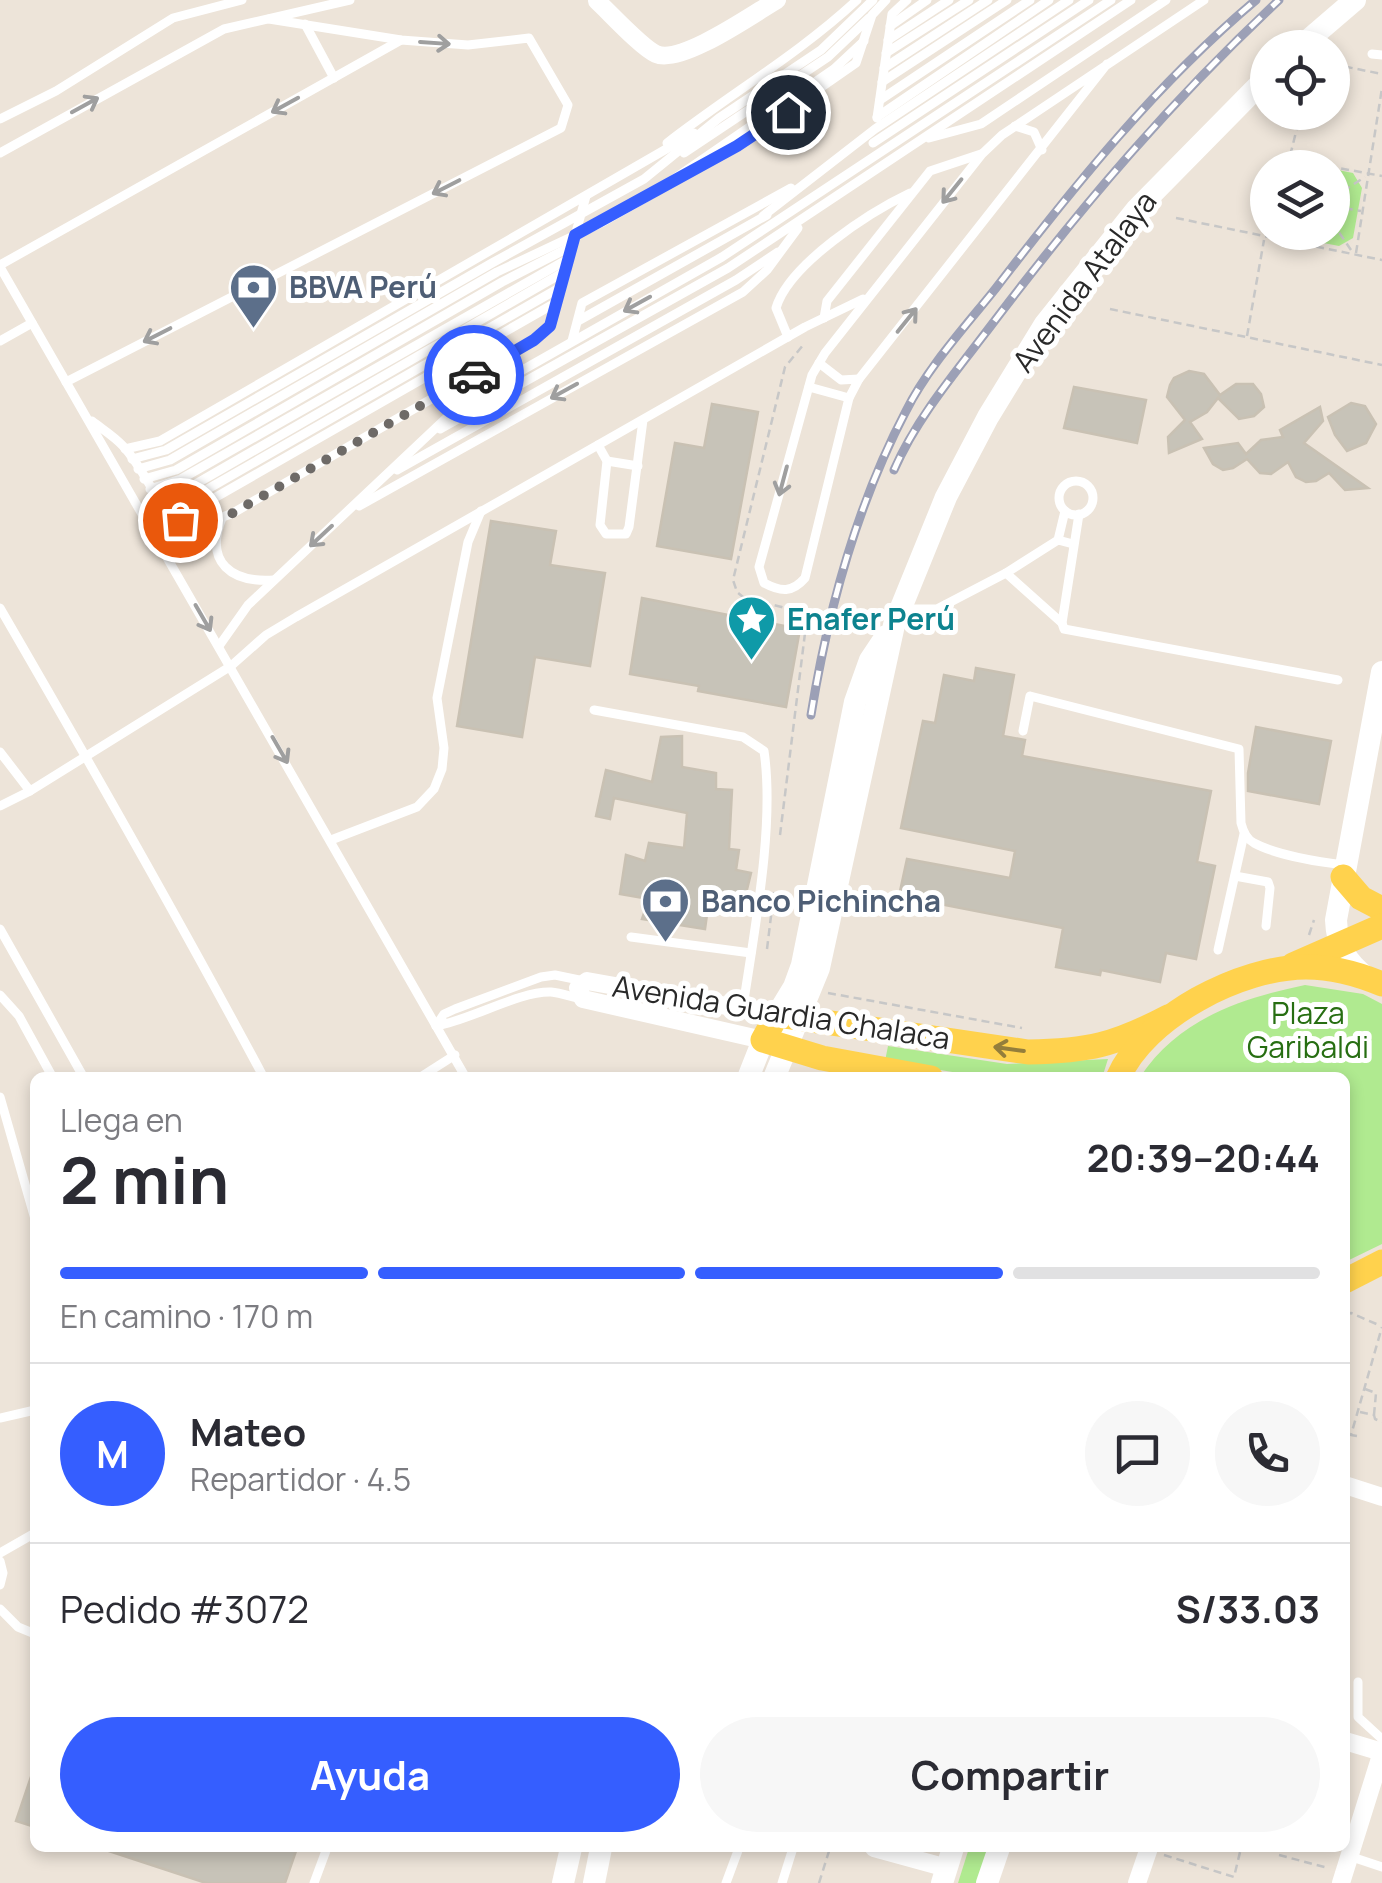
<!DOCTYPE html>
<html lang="es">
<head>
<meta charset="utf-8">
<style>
  body { margin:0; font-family:Manrope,sans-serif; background:#f7f7f7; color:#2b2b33; height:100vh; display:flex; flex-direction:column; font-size:38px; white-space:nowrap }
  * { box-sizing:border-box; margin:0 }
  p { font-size:32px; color:#7c7c81 }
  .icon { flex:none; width:55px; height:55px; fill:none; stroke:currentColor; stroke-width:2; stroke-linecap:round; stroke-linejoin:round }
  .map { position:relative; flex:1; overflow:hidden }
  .sheet { position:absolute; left:30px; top:1072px; width:1320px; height:780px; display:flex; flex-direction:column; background:#fff; border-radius:15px; box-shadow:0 5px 15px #0003 }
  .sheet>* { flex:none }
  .controls { position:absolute; left:1250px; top:30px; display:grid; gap:20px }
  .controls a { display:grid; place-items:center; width:100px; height:100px; border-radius:50%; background:#fff; box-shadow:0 5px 15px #0003; font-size:50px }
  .pin { position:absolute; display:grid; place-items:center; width:85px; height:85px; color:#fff; margin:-42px; border:5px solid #fff; border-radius:50%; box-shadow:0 2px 10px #0007 }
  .courier { position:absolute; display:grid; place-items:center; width:100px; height:100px; margin:-50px; border:8px solid #355eff; border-radius:50%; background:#fff; color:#222; box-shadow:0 2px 12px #0007 }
  .overview em { font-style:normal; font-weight:700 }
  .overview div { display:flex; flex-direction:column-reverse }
  .overview { display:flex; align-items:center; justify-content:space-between; height:170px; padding:0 30px }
  h1 { font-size:65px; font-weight:700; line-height:75px }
  .bar { display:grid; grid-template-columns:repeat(4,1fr); gap:15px 10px; align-content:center; height:120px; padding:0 30px }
  .bar i { height:12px; border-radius:8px; background:#e1e1e2 }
  .bar .on { background:#355eff }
  .bar p { grid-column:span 4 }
  .line { display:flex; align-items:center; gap:25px; padding:0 30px; border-top:2px solid #e1e1e2 }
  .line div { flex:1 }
  .round { display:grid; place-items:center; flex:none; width:105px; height:105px; border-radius:52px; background:#f7f7f7 }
  .action { display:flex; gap:20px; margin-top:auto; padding:20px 30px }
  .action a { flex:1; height:115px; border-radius:60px; background:#355eff; color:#fff; font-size:40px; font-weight:700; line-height:115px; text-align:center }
  .action a+a { background:#f7f7f7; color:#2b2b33 }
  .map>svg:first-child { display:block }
</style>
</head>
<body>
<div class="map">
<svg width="1382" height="1883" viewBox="0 0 1382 1883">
  <rect width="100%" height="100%" fill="#ede4d9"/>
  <g fill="#b0ea90">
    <path d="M1333,169l20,4 9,15 -9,50 -14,8 -62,-12 55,-2z"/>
    <path d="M1305,985l58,9 19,10v240l-37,18v-184l-205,-1c39,-58 99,-78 165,-92z"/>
    <path d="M888,1046l119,18 101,-5 -6,19 -119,-1 -98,-16z"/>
    <path d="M969,1848h23l-11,35h-23z"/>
  </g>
  <g fill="#c7c3b8" stroke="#c9c1b3" stroke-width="2.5">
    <path d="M1189,371l15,3 16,21 16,-11h17l8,10 3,13 -10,9 -15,3 -21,-21 -11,14 -17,10 12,17 -33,14 -1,-16 17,-17 -18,-23 3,-12 4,-7z"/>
    <path d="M1074,387l72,13 -9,43 -73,-15z"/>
    <path d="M1351,403l14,3 11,18 -10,19 -19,8 -12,-16 -7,-18z"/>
    <path d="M712,404l46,8 -27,147 -74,-13 18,-103 29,5z"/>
    <path d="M1320,407l3,14 -19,22 64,45 -23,2 -16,-17 -13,8 -10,1 -10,-5 -8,-15 -17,12 -11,-1 -13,-14 -14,9 -10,2 -10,-6 -9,-16 34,-5 8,11 15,-14 22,-3 -3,-7z"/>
    <path d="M491,521l65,10 -6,34 55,8 -15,93 -55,-9 -13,80 -65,-11z"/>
    <path d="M642,598l158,31 -14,78 -88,-16 1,-5 -69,-12z"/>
    <path d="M976,668l38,7 -11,61 22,4 -3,16 189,35 -14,71 18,4 -19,93 -30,-6 -6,29 -59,-12 -1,5 -44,-8 7,-39 -164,-32 8,-37 103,19 5,-27 -114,-23 22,-107 12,2 9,-48 30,6z"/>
    <path d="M1256,727l75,14 -12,63 -71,-13v-18z"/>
    <path d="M682,736v31l34,6v16l16,1 -3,59 10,1 -3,20 15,3 -10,41 -33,-7 -3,22 -63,-10 7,-20 -29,-5 6,-39 19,6 4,-18 35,5 3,-35 -73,-15 -4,21 -14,-3 10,-46 46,12 9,-45z"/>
    <path d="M33,1771h2v56l-19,-6z"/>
    <path d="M106,1848h191l-12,35h-79l-100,-33z"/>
  </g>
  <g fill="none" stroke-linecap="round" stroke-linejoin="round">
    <g stroke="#c7c7c7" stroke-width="2.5" stroke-dasharray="8 5" stroke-linecap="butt">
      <path d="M1332,64l50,10"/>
      <path d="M1290,159l92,17"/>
      <path d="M1291,160l5,8"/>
      <path d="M1287,168l14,-56"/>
      <path d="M1332,198l33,-21"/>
      <path d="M1332,206l29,5"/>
      <path d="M1176,218l206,42"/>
      <path d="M1332,222l19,28"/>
      <path d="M1311,244l3,-12"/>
      <path d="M1356,253l26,-165"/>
      <path d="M1110,309l272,56"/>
      <path d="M1247,336l17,-96"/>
      <path d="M780,835l27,-218 -3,-4 -61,-16 -6,-5 -4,-12 52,-213 19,-23"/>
      <path d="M1309,935l5,-15"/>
      <path d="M767,949l7,-57"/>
      <path d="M828,993l194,35"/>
      <path d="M1345,1315l6,-2 30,13"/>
      <path d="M1365,1389l11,4 -2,22"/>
      <path d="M1360,1412l14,3 1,4 7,3"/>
      <path d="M1357,1436l-6,-1 31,-108"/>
      <path d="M1164,1855l70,22 7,-29"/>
      <path d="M1279,1855l49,13"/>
      <path d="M819,1883l11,-35"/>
    </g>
    <g stroke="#fff" stroke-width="9">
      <path d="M305,24l29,54"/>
      <path d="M890,26l37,-26"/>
      <path d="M888,40l61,-40"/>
      <path d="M886,53l83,-53"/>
      <path d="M1372,54l10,1"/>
      <path d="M1107,64l-248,315 -10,19 -44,180c-13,15 -24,14 -41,5l-5,-16 53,-192 13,-22 157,-199 20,-19 202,-135"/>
      <path d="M884,68l104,-68"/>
      <path d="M882,82l125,-82"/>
      <path d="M880,100l150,-100"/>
      <path d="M877,117l172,-117"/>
      <path d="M877,118l15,-104 15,-14"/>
      <path d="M0,119l56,-28 117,-73 69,-18"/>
      <path d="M1015,126l19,6 8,18"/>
      <path d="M929,138l52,-14 185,-124"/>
      <path d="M667,143c63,-49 132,-89 190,-143"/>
      <path d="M873,143l216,-143"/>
      <path d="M0,153l224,-124 126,-29"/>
      <path d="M684,153l144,-96 41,-39"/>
      <path d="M694,170l43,-24 119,-83 16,-48 14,-15"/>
      <path d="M763,216l112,-87 194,-129"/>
      <path d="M0,265l401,-225"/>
      <path d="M0,267l466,811"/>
      <path d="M824,318l3,-17 103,-130 51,-17"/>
      <path d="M578,321l189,-106"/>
      <path d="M788,337l-12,-29c13,-44 94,-96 134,-115"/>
      <path d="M0,341l32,-18"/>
      <path d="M572,341l10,-38 209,-115"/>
      <path d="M819,363l22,17 18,-1"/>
      <path d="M66,382l495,-254 7,-23 -39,-67 -61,7 -67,-5 -132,-21"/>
      <path d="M809,387l40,11"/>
      <path d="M92,421c10,8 22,15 31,25 38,41 36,99 110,67l301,-173 16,-14 36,-130"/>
      <path d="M440,429l288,-161 403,-268"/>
      <path d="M598,445l9,16 -7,64 6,9h20l3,-7 14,-107"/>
      <path d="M125,449l35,-8 534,-308"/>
      <path d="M132,459l34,-9 326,-187 152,-84 75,-61 102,-68 52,-50"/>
      <path d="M607,461l31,5"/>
      <path d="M138,469l32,-9 327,-188 104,-49 51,-29 182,-125 30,-28"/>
      <path d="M397,470l339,-190 42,-28"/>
      <path d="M144,479l32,-9 326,-188 70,-36"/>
      <circle cx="1076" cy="498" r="17"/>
      <path d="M150,489l31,-10 387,-220"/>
      <path d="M156,499l31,-10 377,-217"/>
      <path d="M359,506l384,-214 24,-22 31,-42"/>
      <path d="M162,508l30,-10 369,-211"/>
      <path d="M171,514l26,-6 360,-206"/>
      <path d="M1079,514l-17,109 2,6 274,51"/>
      <path d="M222,518c-18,45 10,65 52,62"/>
      <path d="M1058,540l7,-29"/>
      <path d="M1006,573l56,50"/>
      <path d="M0,608c90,155 179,311 264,470"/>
      <path d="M903,609h34l69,-36 52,-33 15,4"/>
      <path d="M219,646l29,-41 211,-199 263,-149 389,-257"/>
      <path d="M594,710l149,27 21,14c11,74 -10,181 -21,256"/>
      <path d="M1023,731l7,-35 209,53 2,74c2,8 5,16 13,20 22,12 65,19 91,22"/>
      <path d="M0,752l30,39"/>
      <path d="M0,806l30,-15 201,-125 35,-31 30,-18 509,-290 58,-28"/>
      <path d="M331,840l86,-33 17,-18 8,-20 2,-21 -7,-50 31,-156 13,-31"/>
      <path d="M1235,876l33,6 2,6 -4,38"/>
      <path d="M0,929l84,149"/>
      <path d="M631,937l120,16"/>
      <path d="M1218,950l26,-116"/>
      <path d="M0,995l19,21 34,62"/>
      <path d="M436,1026l8,-12 11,-5 86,-32 14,-2 29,6"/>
      <path d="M436,1026c35,-6 83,-35 115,-34 10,1 21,5 31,7"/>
      <path d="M419,1078l36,-23"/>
      <path d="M0,1097l35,122"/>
      <path d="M0,1418l35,-8"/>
      <path d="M0,1553l35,-20"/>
      <path d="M0,1561l3,12 -3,12"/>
      <path d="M0,1609l18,18 17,7"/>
      <path d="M1358,1682v35l24,22"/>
      <path d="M1349,1856l33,11"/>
      <path d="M314,1883l13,-35"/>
      <path d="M726,1883l13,-35"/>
      <path d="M782,1883l11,-35"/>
    </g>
    <g stroke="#fff" stroke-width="18">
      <path d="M597,1c13,12 45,47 59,53 25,11 97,-40 121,-54"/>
      <path d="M763,1040l-180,-41 -5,-11 9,-7 190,34"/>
      <path d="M1345,1485l37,12"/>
      <path d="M1345,1741l37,11"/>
      <path d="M874,1848l73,20"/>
      <path d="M1137,1883l12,-35"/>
      <path d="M1341,1883l41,-131"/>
    </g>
    <g stroke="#fff" stroke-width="22">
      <path d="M1299,48l56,-48"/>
      <path d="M1367,978c-21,-16 -30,-32 -31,-58l46,-248"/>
      <path d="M777,1015l17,-28 8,-22 53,-263 15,-42 16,-24"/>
      <path d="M748,1078l15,-38"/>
      <path d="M774,1078l45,-110 75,-343 52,-128 42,-80 57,-93 91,-114 132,-134"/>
      <path d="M563,1883l8,-35"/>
      <path d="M594,1883l7,-35"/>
      <path d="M942,1883l11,-35"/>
      <path d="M987,1883l12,-35"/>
    </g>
    <g stroke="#ffd24d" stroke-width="25">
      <path d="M1343,877l18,21 21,11"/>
      <path d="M1293,965l89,-39"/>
      <path d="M931,1078l-109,-20 -59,-18 14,-25 251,37c60,-1 87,-7 140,-35"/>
      <path d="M1118,1078c27,-62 123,-111 188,-111 26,0 52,7 76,17"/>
      <path d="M1345,1281l37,-19"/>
    </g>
    <defs>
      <g id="rail">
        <path d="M894,470c24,-55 66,-103 102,-151 89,-117 176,-219 283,-319"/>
        <path d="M811,715c17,-105 45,-209 95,-304 22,-44 59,-84 90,-123 79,-103 160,-204 260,-288"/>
      </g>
    </defs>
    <use href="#rail" stroke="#9ca0b6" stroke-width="9"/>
    <use href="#rail" stroke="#fff" stroke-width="5" stroke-dasharray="15" stroke-linecap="butt"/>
  </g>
  <defs><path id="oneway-shaft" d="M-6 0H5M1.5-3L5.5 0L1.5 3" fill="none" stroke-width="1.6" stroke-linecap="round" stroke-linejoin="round" transform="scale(2.5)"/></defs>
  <g stroke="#9f9f9f">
    <use href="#oneway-shaft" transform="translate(435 43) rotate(4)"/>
    <use href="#oneway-shaft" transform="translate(85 105) rotate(-29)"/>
    <use href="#oneway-shaft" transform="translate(285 105) rotate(151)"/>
    <use href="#oneway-shaft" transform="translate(446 187) rotate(153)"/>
    <use href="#oneway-shaft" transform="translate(952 191) rotate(129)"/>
    <use href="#oneway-shaft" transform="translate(637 304) rotate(151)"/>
    <use href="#oneway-shaft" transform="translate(907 320) rotate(-51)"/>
    <use href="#oneway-shaft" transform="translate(157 335) rotate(153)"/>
    <use href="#oneway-shaft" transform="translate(564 391) rotate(151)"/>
    <use href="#oneway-shaft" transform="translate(783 481) rotate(105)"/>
    <use href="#oneway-shaft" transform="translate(321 536) rotate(137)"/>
    <use href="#oneway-shaft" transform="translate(203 618) rotate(60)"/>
    <use href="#oneway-shaft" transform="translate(280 750) rotate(60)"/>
  </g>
  <use stroke="#947e3b" href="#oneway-shaft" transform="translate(1009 1049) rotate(-172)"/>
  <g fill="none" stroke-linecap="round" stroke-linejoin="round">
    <path stroke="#6e6a67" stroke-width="10" stroke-dasharray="0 18" d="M180,520c20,5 33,1 53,-7l241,-138"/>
    <path stroke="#355eff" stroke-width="12" d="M474,375l60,-35 16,-14 25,-91 162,-89 51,-34"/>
  </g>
  <defs>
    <symbol id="bank-pin" viewBox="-11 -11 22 30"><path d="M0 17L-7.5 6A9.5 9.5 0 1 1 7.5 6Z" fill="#5c6f8a" stroke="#fff"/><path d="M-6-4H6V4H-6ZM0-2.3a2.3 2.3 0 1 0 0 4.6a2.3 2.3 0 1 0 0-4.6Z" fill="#fff"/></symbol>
    <symbol id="sight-pin" viewBox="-11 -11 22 30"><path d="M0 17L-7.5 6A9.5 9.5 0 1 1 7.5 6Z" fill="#0f9aa8" stroke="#fff"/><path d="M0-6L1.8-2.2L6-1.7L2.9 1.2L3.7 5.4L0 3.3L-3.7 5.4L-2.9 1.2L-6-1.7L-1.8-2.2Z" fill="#fff"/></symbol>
  </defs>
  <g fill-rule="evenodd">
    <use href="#bank-pin" x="226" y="260" width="55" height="75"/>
    <use href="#sight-pin" x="724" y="592" width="55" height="75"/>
    <use href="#bank-pin" x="638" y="874" width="55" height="75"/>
  </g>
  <g text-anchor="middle" stroke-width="10" stroke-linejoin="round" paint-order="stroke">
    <g font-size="30" fill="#292929" stroke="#fff">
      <text transform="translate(1085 282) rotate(-53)" y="10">Avenida Atalaya</text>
      <text transform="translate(781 1013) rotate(9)" y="10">Avenida Guardia Chalaca</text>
    </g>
    <g font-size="30" font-weight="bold" fill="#4e5e75" stroke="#fff" text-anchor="start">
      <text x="289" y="298">BBVA Perú</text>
      <text x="701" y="912">Banco Pichincha</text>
    </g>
    <g font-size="30" font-weight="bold" fill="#0d838f" stroke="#fff" text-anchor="start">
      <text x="787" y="630">Enafer Perú</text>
    </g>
    <g font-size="30" fill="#276e12" stroke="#fff">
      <text x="1308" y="1024">Plaza<tspan x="1308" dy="34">Garibaldi</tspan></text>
    </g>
  </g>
</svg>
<div class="controls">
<a><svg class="icon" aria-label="locate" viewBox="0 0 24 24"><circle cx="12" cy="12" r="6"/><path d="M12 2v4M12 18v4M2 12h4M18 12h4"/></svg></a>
<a><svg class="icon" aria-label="layers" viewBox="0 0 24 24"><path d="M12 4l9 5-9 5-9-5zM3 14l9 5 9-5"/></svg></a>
</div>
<div class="pin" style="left:180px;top:520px;background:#ea580c"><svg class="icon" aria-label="bag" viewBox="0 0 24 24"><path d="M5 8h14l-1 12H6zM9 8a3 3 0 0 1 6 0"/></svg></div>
<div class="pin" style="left:788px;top:112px;background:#1f2937"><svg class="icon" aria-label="home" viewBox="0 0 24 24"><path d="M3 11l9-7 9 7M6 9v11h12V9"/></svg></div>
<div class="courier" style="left:474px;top:375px"><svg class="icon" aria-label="car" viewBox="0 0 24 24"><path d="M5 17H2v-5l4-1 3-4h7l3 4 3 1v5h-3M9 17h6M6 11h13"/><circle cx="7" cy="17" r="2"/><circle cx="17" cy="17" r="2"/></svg></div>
<section class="sheet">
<div class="overview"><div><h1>2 min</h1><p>Llega en</p></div><em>20:39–20:44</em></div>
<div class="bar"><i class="on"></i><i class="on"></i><i class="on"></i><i></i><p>En camino · 170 m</p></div>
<div class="line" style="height:180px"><b class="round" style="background:#355eff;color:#fff">M</b><div><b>Mateo</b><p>Repartidor · 4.5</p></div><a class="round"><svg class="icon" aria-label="chat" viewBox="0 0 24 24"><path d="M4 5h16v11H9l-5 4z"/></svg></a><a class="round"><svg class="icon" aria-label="phone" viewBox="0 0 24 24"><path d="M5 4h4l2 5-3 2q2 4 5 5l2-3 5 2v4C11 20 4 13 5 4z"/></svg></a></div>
<div class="line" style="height:130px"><div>Pedido #3072</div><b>S/33.03</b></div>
<div class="action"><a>Ayuda</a><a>Compartir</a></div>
</section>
</div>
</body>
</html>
